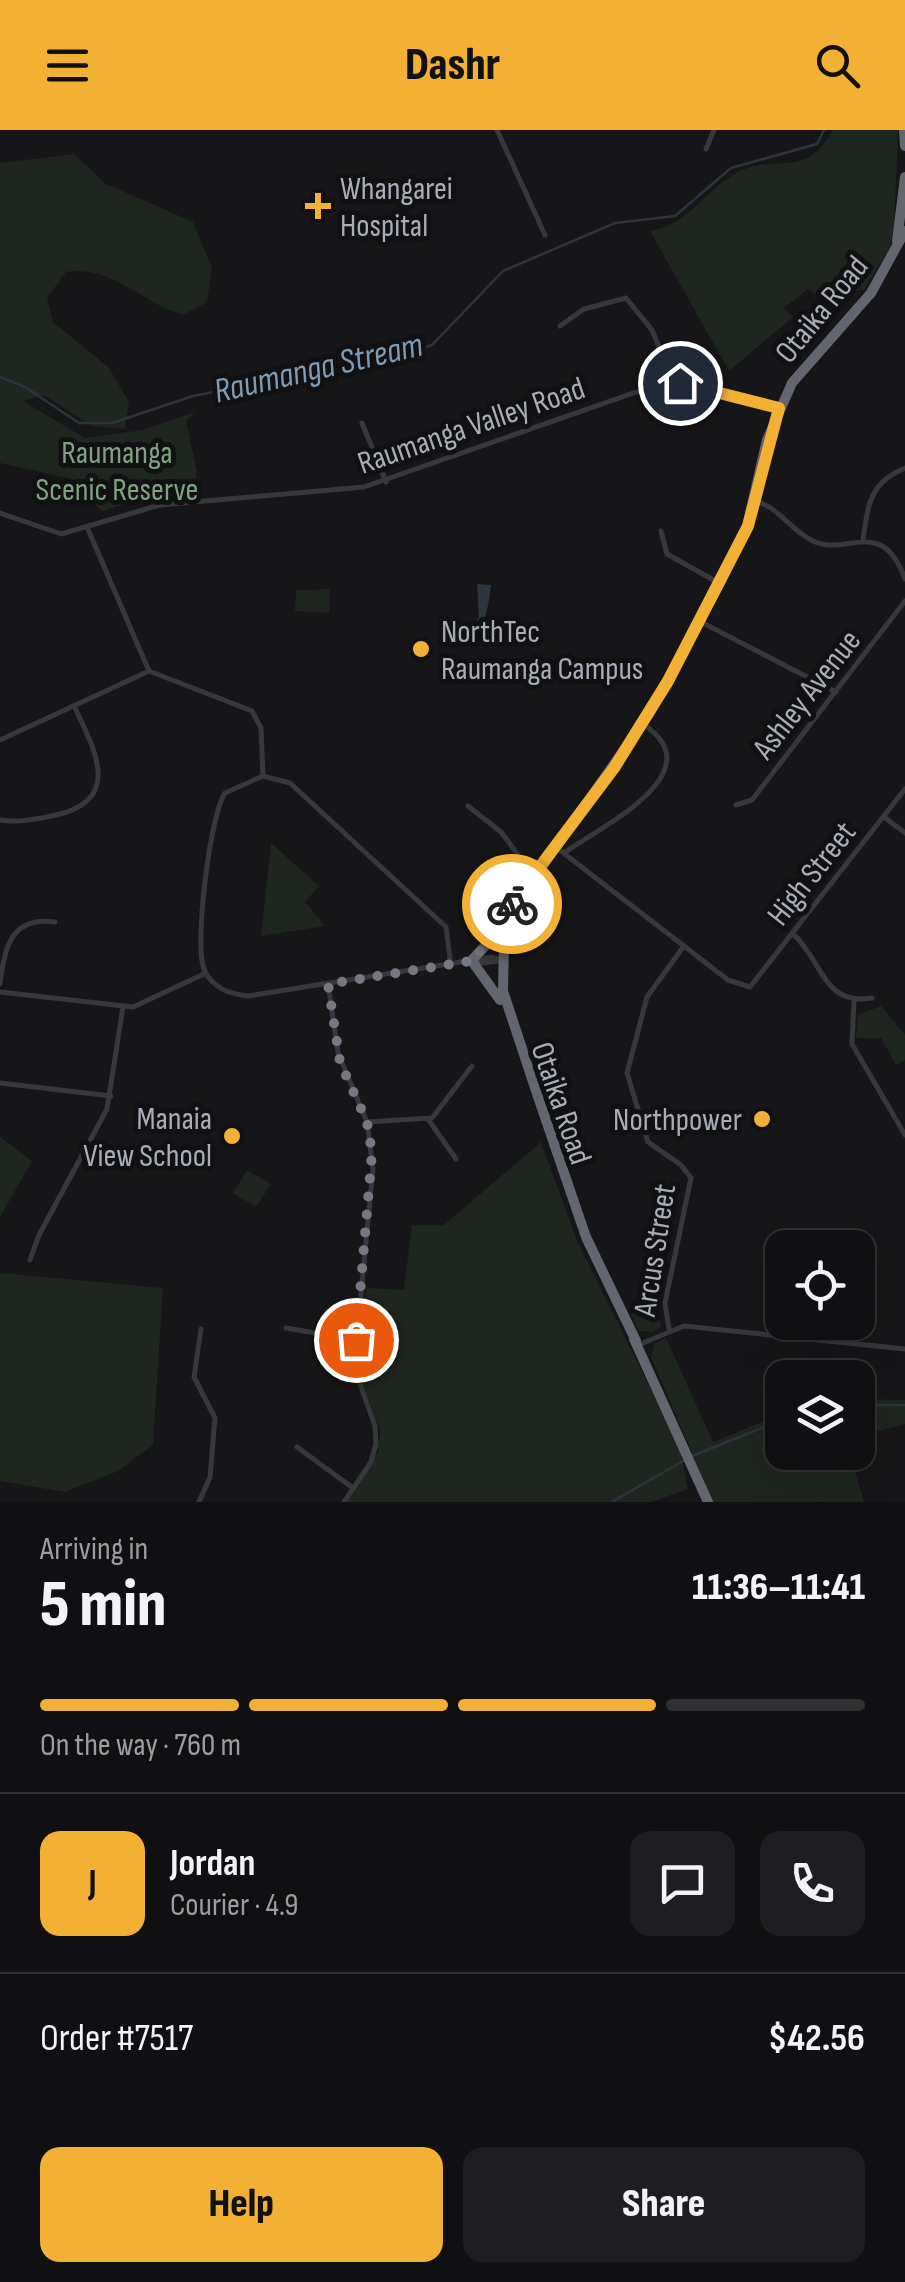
<!DOCTYPE html>
<html lang="en">
<head>
<meta charset="utf-8">
<style>
  body { margin:0; font-family:"Sofia Sans Condensed",sans-serif; background:#1e1e20; color:#f1f3f6; height:100vh; display:flex; flex-direction:column; font-size:38px; white-space:nowrap }
  * { box-sizing:border-box; margin:0 }
  p { font-size:32px; color:#9c9d9f }
  .icon { flex:none; width:55px; height:55px; fill:none; stroke:currentColor; stroke-width:2; stroke-linecap:round; stroke-linejoin:round }
  .map { position:relative; height:1372px; overflow:hidden }
  .drawer { display:flex; flex-direction:column; background:#101012; flex:1 }
  .drawer>* { flex:none }
  .tools { position:absolute; left:765px; top:1100px; display:grid; gap:20px }
  .tools a { display:grid; place-items:center; width:110px; height:110px; border-radius:20px; background:#101012; box-shadow:0 10px 40px #0002,0 0 0 2px #303032; font-size:50px }
  .pin { position:absolute; display:grid; place-items:center; width:85px; height:85px; color:#fff; margin:-42px; border:5px solid #fff; border-radius:50%; box-shadow:0 2px 10px #0007 }
  .courier { position:absolute; display:grid; place-items:center; width:100px; height:100px; margin:-50px; border:8px solid #f2b134; border-radius:50%; background:#fff; color:#222; box-shadow:0 2px 12px #0007 }
  .head em { font-style:normal; font-weight:800 }
  .head div { display:flex; flex-direction:column-reverse }
  .head { display:flex; align-items:center; justify-content:space-between; height:170px; padding:0 40px }
  h1 { font-size:65px; font-weight:800; line-height:75px }
  .bar { display:grid; grid-template-columns:repeat(4,1fr); gap:15px 10px; align-content:center; height:120px; padding:0 40px }
  .bar i { height:12px; border-radius:8px; background:#303032 }
  .bar .selected { background:#f2b134 }
  .bar p { grid-column:span 4 }
  .line { display:flex; align-items:center; gap:25px; padding:0 40px; border-top:2px solid #303032 }
  .line div { flex:1 }
  .round { display:grid; place-items:center; flex:none; width:105px; height:105px; border-radius:20px; background:#1e1e20 }
  .cta { display:flex; gap:20px; margin-top:auto; padding:20px 40px }
  .cta a { flex:1; height:115px; border-radius:20px; background:#f2b134; color:#111; font-size:40px; font-weight:800; line-height:115px; text-align:center }
  .cta a+a { background:#1e1e20; color:#f1f3f6 }
  header { display:flex; justify-content:space-between; align-items:center; height:130px; padding:0 40px; background:#f2b134; color:#111; font-size:45px; font-weight:800 }
  .map>svg:first-child { display:block }
</style>
</head>
<body>
<header><svg class="icon" aria-label="menu" viewBox="0 0 24 24"><path d="M4 6h16M4 12h16M4 18h16"/></svg>Dashr<svg class="icon" aria-label="search" viewBox="0 0 24 24"><circle cx="10" cy="10" r="6"/><path d="M15 15l6 6"/></svg></header>
<div class="map">
<svg width="905" height="1372" viewBox="0 0 905 1372">
  <rect width="100%" height="100%" fill="#161618"/>
  <g fill="#1e261f">
    <path d="M833,0h65l-4,98 -5,21 -25,41h-12l-20,14 -24,-15 -24,19 9,9 -64,54 -79,-140c37,-6 52,-37 83,-56 40,-25 71,8 100,-45z"/>
    <path d="M74,24l32,30 87,38 19,46 -5,34 -24,13c-41,-12 -72,-51 -117,-43l-19,26 6,24 56,46 20,34 -4,27 -33,-3 -48,-31 -21,6 62,37 58,-8 52,-18 -9,9 11,51 -3,12h-15l-4,11 -32,3 -41,13 -30,-32 -72,-16v-300z"/>
    <path d="M330,459l-1,24 -34,-2 1,-21h10v7l1,-7z"/>
    <path d="M271,713l48,43 -14,16 20,24 -64,10z"/>
    <path d="M881,876l24,29v25l-9,5 -15,-27h-25l2,-23z"/>
    <path d="M0,1007l32,24 -32,56z"/>
    <path d="M541,1012l37,101 101,203 9,43 -37,13h-307l34,-50 2,-23 -23,-59 9,-82 38,2 8,-65h32z"/>
    <path d="M247,1040l24,14 -15,23 -23,-14z"/>
    <path d="M0,1143l163,15 -10,157 -35,26 -53,21 -65,-11z"/>
    <path d="M656,1172l5,25 -8,5 -14,-1 -8,-17z"/>
    <path d="M666,1208l47,104 69,-28v38l68,1 14,49h-151l-62,-145 3,-13z"/>
    <path d="M858,1269l47,1v24l-47,12z"/>
  </g>
  <path fill="#2c353c" d="M477,454l14,1c-3,23 -6,48 -26,63l14,-32z"/>
  <g fill="none" stroke-linecap="round" stroke-linejoin="round">
    <g stroke="#2c353c" stroke-width="2.5">
      <path d="M0,247l25,10 54,36h33l81,-27 194,-37 45,-14 71,-74 112,-48 60,-7 56,-48 86,-24 7,-14"/>
      <path d="M858,1275h47"/>
      <path d="M692,1326l90,-36"/>
      <path d="M613,1371l72,-41"/>
    </g>
    <g stroke="#37383d" stroke-width="5">
      <path d="M497,0l48,105"/>
      <path d="M706,19l8,-19"/>
      <path d="M560,196l24,-17 42,-11 26,32 21,51"/>
      <path d="M362,293l24,59"/>
      <path d="M755,371c24,6 36,30 58,40 33,16 69,-26 92,38"/>
      <path d="M0,383l61,21 99,-29 204,-18 301,-105 114,26"/>
      <path d="M87,397l62,144"/>
      <path d="M661,401l6,23 50,28"/>
      <path d="M863,410c5,-35 6,-57 42,-72"/>
      <path d="M701,492l135,70"/>
      <path d="M149,541l103,40 9,17 2,48"/>
      <path d="M0,610l149,-69"/>
      <path d="M736,675l16,-5 153,-199"/>
      <path d="M468,676l33,26 33,44"/>
      <path d="M884,687l21,16"/>
      <path d="M0,690c18,3 38,-1 56,-5 68,-15 38,-67 18,-109"/>
      <path d="M557,718l171,132 22,7 155,-198"/>
      <path d="M564,723c34,-25 153,-80 79,-129"/>
      <path d="M793,804c29,25 30,73 79,64"/>
      <path d="M475,834l23,-3"/>
      <path d="M451,836l-5,-39 -156,-144 -27,-7 -38,17c-15,22 -31,152 -21,176 8,19 25,25 44,27l244,-39 9,3"/>
      <path d="M0,854c4,-36 11,-68 55,-62"/>
      <path d="M328,854l10,69 29,69 6,47 -19,198 21,59 1,18 -5,18 -27,40"/>
      <path d="M0,862l133,15 73,-34"/>
      <path d="M854,870l-2,44 53,91"/>
      <path d="M0,953l111,13"/>
      <path d="M428,989l28,40"/>
      <path d="M367,992l65,-4 40,-52"/>
      <path d="M30,1130l9,-25 68,-126 16,-102"/>
      <path d="M286,1198l70,12"/>
      <path d="M669,1199l-4,-26 26,-125 -10,-13 -33,-23 -21,-69 20,-76 37,-51"/>
      <path d="M638,1215l46,-19 221,23"/>
      <path d="M297,1317l56,41"/>
      <path d="M199,1372l11,-25 5,-59 -21,-41 7,-48"/>
    </g>
    <g stroke="#63666e" stroke-width="10">
      <path d="M904,0l1,16"/>
      <path d="M897,111l8,-64"/>
      <path d="M471,831l30,-32"/>
      <path d="M474,834l26,36"/>
      <path d="M634,1209l74,163"/>
      <path d="M636,1211l-50,-104 -50,-146 -33,-100 1,-50 31,-64 114,-163 71,-131 27,-57 20,-86 25,-57 79,-90 34,-62"/>
    </g>
  </g>
  <g fill="none" stroke-linecap="round" stroke-linejoin="round">
    <path stroke="#757880" stroke-width="10" stroke-dasharray="0 18" d="M356,1210l16,-187 -5,-31 -27,-60 -12,-78 143,-23 30,-32 11,-25"/>
    <path stroke="#f2b134" stroke-width="12" d="M512,774l102,-136 54,-87 80,-155 31,-118 -99,-25"/>
  </g>
  <g fill="#f2b134" stroke="#111113" stroke-width="4">
    <path d="M313 61h10v10h10v10h-10v10h-10v-10h-10v-10h10z"/>
    <circle cx="421" cy="519" r="10"/>
    <circle cx="762" cy="989" r="10"/>
    <circle cx="232" cy="1006" r="10"/>
  </g>
  <g text-anchor="middle" stroke-width="10" stroke-linejoin="round" paint-order="stroke">
    <g font-size="32" fill="#a8adb8" stroke="#111113" text-anchor="start">
      <text x="340" y="69">Whangarei<tspan x="340" dy="37">Hospital</tspan></text>
      <text x="441" y="512">NorthTec<tspan x="441" dy="37">Raumanga Campus</tspan></text>
      <text x="212" y="999" text-anchor="end">Manaia<tspan x="212" dy="37">View School</tspan></text>
      <text x="742" y="1000" text-anchor="end">Northpower</text>
    </g>
    <g font-size="32" fill="#a8adb8" stroke="#111113">
      <text transform="translate(821 179) rotate(-51)" y="11">Otaika Road</text>
      <text transform="translate(471 295) rotate(-19)" y="11">Raumanga Valley Road</text>
      <text transform="translate(806 564) rotate(-52)" y="11">Ashley Avenue</text>
      <text transform="translate(811 743) rotate(-52)" y="11">High Street</text>
      <text transform="translate(562 973) rotate(71)" y="11">Otaika Road</text>
      <text transform="translate(654 1120) rotate(-81)" y="11">Arcus Street</text>
    </g>
    <g font-size="32" fill="#7fa381" stroke="#111113">
      <text x="117" y="333">Raumanga<tspan x="117" dy="37">Scenic Reserve</tspan></text>
    </g>
    <g font-size="35" font-style="italic" fill="#7f9bb3" stroke="#111113">
      <text transform="translate(318 237) rotate(-13)" y="12">Raumanga Stream</text>
    </g>
  </g>
</svg>
<div class="tools">
<a><svg class="icon" aria-label="locate" viewBox="0 0 24 24"><circle cx="12" cy="12" r="6"/><path d="M12 2v4M12 18v4M2 12h4M18 12h4"/></svg></a>
<a><svg class="icon" aria-label="layers" viewBox="0 0 24 24"><path d="M12 4l9 5-9 5-9-5zM3 14l9 5 9-5"/></svg></a>
</div>
<div class="pin" style="left:356px;top:1210px;background:#ea580c"><svg class="icon" aria-label="bag" viewBox="0 0 24 24"><path d="M5 8h14l-1 12H6zM9 8a3 3 0 0 1 6 0"/></svg></div>
<div class="pin" style="left:680px;top:253px;background:#1f2937"><svg class="icon" aria-label="home" viewBox="0 0 24 24"><path d="M3 11l9-7 9 7M6 9v11h12V9"/></svg></div>
<div class="courier" style="left:512px;top:774px"><svg class="icon" aria-label="bike" viewBox="0 0 24 24"><circle cx="6" cy="16" r="4"/><circle cx="18" cy="16" r="4"/><path d="M6 16l4-8h5l3 8M10 8l3 8H6M13 5h3"/></svg></div>
</div>
<section class="drawer">
<div class="head"><div><h1>5 min</h1><p>Arriving in</p></div><em>11:36–11:41</em></div>
<div class="bar"><i class="selected"></i><i class="selected"></i><i class="selected"></i><i></i><p>On the way · 760 m</p></div>
<div class="line" style="height:180px"><b class="round" style="background:#f2b134;color:#111">J</b><div><b>Jordan</b><p>Courier · 4.9</p></div><a class="round"><svg class="icon" aria-label="chat" viewBox="0 0 24 24"><path d="M4 5h16v11H9l-5 4z"/></svg></a><a class="round"><svg class="icon" aria-label="phone" viewBox="0 0 24 24"><path d="M5 4h4l2 5-3 2q2 4 5 5l2-3 5 2v4C11 20 4 13 5 4z"/></svg></a></div>
<div class="line" style="height:130px"><div>Order #7517</div><b>$42.56</b></div>
<div class="cta"><a>Help</a><a>Share</a></div>
</section>
</body>
</html>
